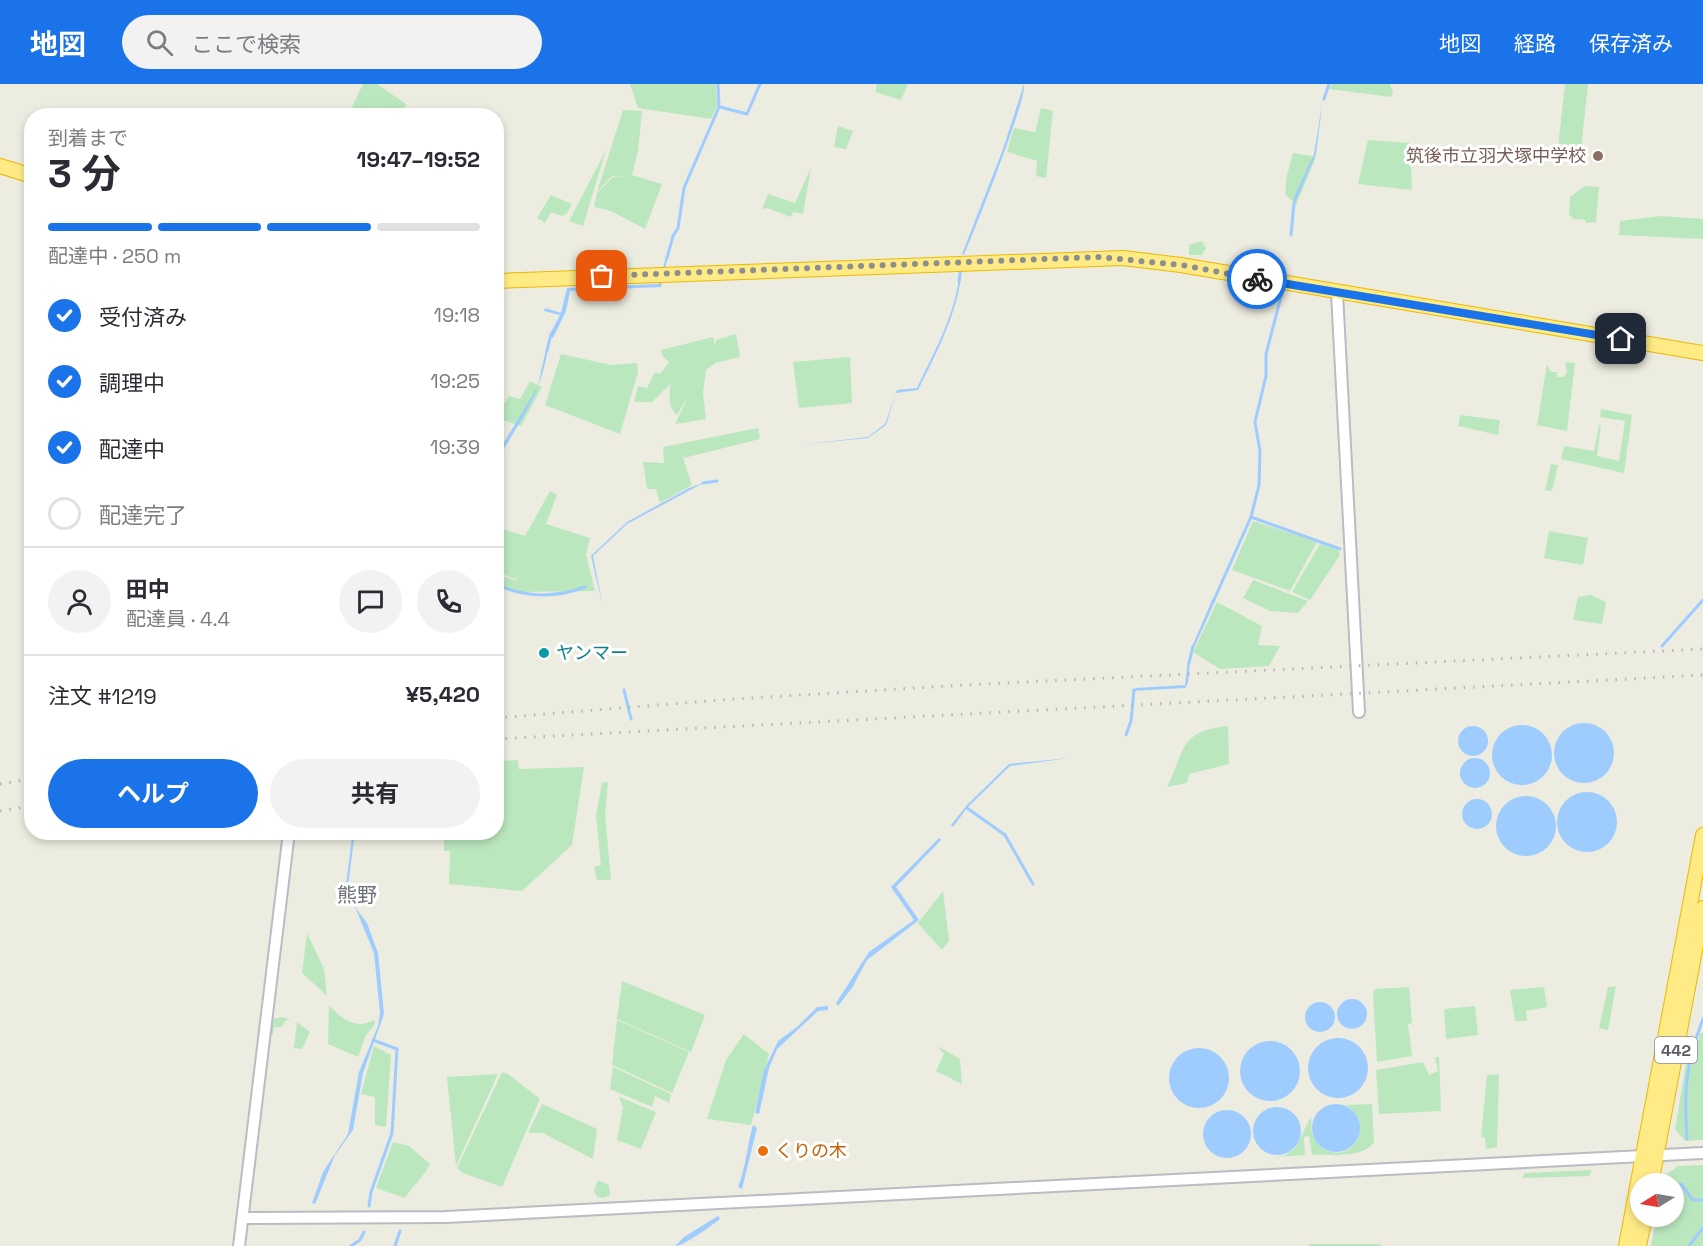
<!DOCTYPE html>
<html lang="ja">
<head>
<meta charset="utf-8">
<style>
  body { margin:0; font-family:"Space Grotesk","Noto Sans JP",sans-serif; background:#f2f2f3; color:#2b2b33; height:100vh; display:flex; flex-direction:column; font-size:22px; white-space:nowrap }
  * { box-sizing:border-box; margin:0 }
  p { font-size:20px; color:#7c7c81 }
  .icon { flex:none; width:33px; height:33px; fill:none; stroke:currentColor; stroke-width:2; stroke-linecap:round; stroke-linejoin:round }
  .map { position:relative; flex:1; overflow:hidden }
  .sheet { position:absolute; left:24px; top:24px; width:480px; height:732px; display:flex; flex-direction:column; background:#fff; border-radius:24px; box-shadow:0 3px 9px #0003 }
  .sheet>* { flex:none }
  .needle { width:39px; rotate:259deg }
  .buttons { position:absolute; left:1630px; top:1089px; display:grid; gap:12px }
  .buttons a { display:grid; place-items:center; width:54px; height:54px; border-radius:50%; background:#fff; box-shadow:0 3px 9px #0003; font-size:30px }
  .pin { position:absolute; display:grid; place-items:center; width:51px; height:51px; color:#fff; margin:-26px; border-radius:12px; box-shadow:0 3px 9px #0006 }
  .courier { position:absolute; display:grid; place-items:center; width:60px; height:60px; margin:-30px; border:4px solid #1a73e8; border-radius:50%; background:#fff; color:#222; box-shadow:0 2px 8px #0007 }
  .headline em { font-style:normal; font-weight:700 }
  .headline div { display:flex; flex-direction:column-reverse }
  .headline { display:flex; align-items:center; justify-content:space-between; height:102px; padding:0 24px }
  h1 { font-size:39px; font-weight:700; line-height:45px }
  .bar { display:grid; grid-template-columns:repeat(4,1fr); gap:9px 6px; align-content:center; height:72px; padding:0 24px }
  .bar i { height:8px; border-radius:4px; background:#e1e1e2 }
  .bar .selected { background:#1a73e8 }
  .bar p { grid-column:span 4 }
  .line { display:flex; align-items:center; gap:15px; padding:0 24px; border-top:2px solid #e1e1e2 }
  .line div { flex:1 }
  .round { display:grid; place-items:center; flex:none; width:63px; height:63px; border-radius:32px; background:#f2f2f3 }
  ol { padding:0 24px; list-style:none }
  li { display:flex; align-items:center; gap:18px; height:66px }
  li p { margin-inline-start:auto }
  li .icon { padding:6px; border-radius:50%; background:#1a73e8; color:#fff; stroke-width:4 }
  li:last-child { color:#7c7c81 }
  li i { width:33px; height:33px; border:3px solid #e1e1e2; border-radius:50% }
  .action { display:flex; gap:12px; margin-top:auto; padding:12px 24px }
  .action a { flex:1; height:69px; border-radius:36px; background:#1a73e8; color:#fff; font-size:24px; font-weight:700; line-height:69px; text-align:center }
  .action a+a { background:#f2f2f3; color:#2b2b33 }
  header { display:flex; align-items:center; gap:36px; box-sizing:border-box; height:84px; padding:0 30px; background:#1a73e8; color:#fff }
  header strong { font-size:28px }
  nav { display:flex; gap:33px; margin-inline-start:auto; font-size:21px }
  .search { width:420px; height:54px; background:#f2f2f3; display:flex; align-items:center; gap:15px; box-sizing:border-box; padding:0 21px; border-radius:33px; color:#7c7c81; font-size:22px }
  .map>svg:first-child { display:block }
</style>
</head>
<body>
<header>
<strong>地図</strong>
<div class="search"><svg class="icon" aria-label="search" viewBox="0 0 24 24"><circle cx="10" cy="10" r="6"/><path d="M15 15l6 6"/></svg>ここで検索</div>
<nav><a>地図</a><a>経路</a><a>保存済み</a></nav>
</header>
<div class="map">
<svg width="1703" height="1162" viewBox="0 0 1703 1162">
  <rect width="100%" height="100%" fill="#edece0"/>
  <g fill="#bbe7bf">
    <path d="M363,0h14l29,20 -5,11h-53z"/>
    <path d="M630,0h86l1,22 -6,13 -73,-11z"/>
    <path d="M877,0h31l-7,16 -26,-8z"/>
    <path d="M1332,0h58l3,9 -2,4 -62,-8z"/>
    <path d="M1565,0h23l-8,74 -23,-2z"/>
    <path d="M1041,24l12,3 -7,67 -10,-2 1,-15 -30,-9 7,-24 21,4z"/>
    <path d="M623,26l19,1 -4,40 -6,24 30,9 -17,45 -34,-18 -17,-4 3,-14 16,-16 11,-1h-12l-15,16z"/>
    <path d="M838,42l15,5 -7,18 -12,-2z"/>
    <path d="M1368,56l42,3 2,47 -54,-6z"/>
    <path d="M606,66l-23,76 -14,-5z"/>
    <path d="M1293,69l23,4 -20,48 -11,-11 2,-19z"/>
    <path d="M811,84l-8,46 -10,-2 -2,5 -24,-9 -5,1 6,-15 27,9z"/>
    <path d="M1585,102l14,1 -3,35 -10,1 -1,-3 -12,-1 -4,-5 1,-17z"/>
    <path d="M551,111l21,9 -5,9 -5,3 -11,-4 -6,11 -8,-5z"/>
    <path d="M1661,132l42,3v20l-84,-4 1,-14z"/>
    <path d="M1202,157l4,7 -4,7h-13v-10z"/>
    <path d="M736,250l4,23 -25,6 -9,7 -3,23 3,26 -31,5 14,-29 -12,20c-10,-9 -7,-20 -7,-31l-18,18h-18l4,-16 9,2 8,-16 5,2 9,-12 -7,-6 -1,-6 52,-13 2,10 1,-7z"/>
    <path d="M561,270l50,11 26,-2 1,9 -18,62 -75,-29z"/>
    <path d="M850,273l2,46 -53,5 -6,-46z"/>
    <path d="M1565,278l10,1 -8,68 -30,-6 10,-61 4,8h6v5h7l3,-5z"/>
    <path d="M530,297l12,6 -21,39 -24,-8v-12h6l6,-10 11,3z"/>
    <path d="M1601,325l31,6 -8,58 -63,-14 3,-13 30,5 5,-26h2l-4,31 22,5 6,-40 -25,-4z"/>
    <path d="M1460,331l40,5 -2,15 -40,-9z"/>
    <path d="M758,344l2,11 -76,19 -3,-6 11,33 -32,18 -4,-14h-9l-4,-27 21,1 -1,-16z"/>
    <path d="M1551,380l7,1 -6,26 -7,-1z"/>
    <path d="M550,407l7,4 -11,29 44,14 -4,17 9,36 -80,1 -18,-9v-8l19,5 1,-7 -2,6 -18,-7v-45l28,9z"/>
    <path d="M1253,437l64,21 -27,49 -58,-21z"/>
    <path d="M1549,447l39,7 -5,27 -39,-7z"/>
    <path d="M1320,460l18,6 2,5 -30,45 -18,-8z"/>
    <path d="M31,490v59h-4z"/>
    <path d="M1253,496l55,21 -10,12 -28,-2 -27,-13z"/>
    <path d="M1591,511l15,7 -4,22 -29,-4 5,-23z"/>
    <path d="M1217,518l45,24 -4,19 22,1 -11,20 -49,3 -27,-17z"/>
    <path d="M1228,642l1,38 -40,10 -2,9 -20,4c19,-38 12,-56 61,-61z"/>
    <path d="M518,676l1,9 65,-2 -12,78 -50,46 -73,-7 1,-33h-6v-18l52,-1 1,-71z"/>
    <path d="M608,698l-3,32 6,66h-14l-3,-13 7,-2 -5,-50 6,-32z"/>
    <path d="M943,807l6,50 -7,9 -24,-27z"/>
    <path d="M307,849l17,36 3,27 -25,-23z"/>
    <path d="M622,897l83,34 -14,37 -74,-33z"/>
    <path d="M1616,902l-8,44 -9,-2 9,-41z"/>
    <path d="M1409,903l3,36 -4,1 4,32 -35,6 -4,-68 2,-5z"/>
    <path d="M1544,903l3,20 -21,4 1,10h-12l-5,-31z"/>
    <path d="M329,922c14,13 26,24 45,14l1,4 -9,11 -8,22 -30,-13z"/>
    <path d="M1475,922l3,29 -32,4 -2,-30z"/>
    <path d="M282,933l9,3h-5l-5,7h-7l-1,8h-3l3,-16z"/>
    <path d="M617,936l72,32 -17,41 -60,-28z"/>
    <path d="M297,938l13,10 -8,17 -8,-1z"/>
    <path d="M1700,949h3v107l-18,1 -10,-12 15,-89 8,1z"/>
    <path d="M744,950l25,20 -18,71 -44,-6 19,-59z"/>
    <path d="M374,962l17,9 -5,72 -11,-2v-28l-14,-3z"/>
    <path d="M937,962l23,13 2,25 -26,-13 8,-17z"/>
    <path d="M1435,973h4l2,54 -62,3 -3,-44 47,-8 6,13 9,-4z"/>
    <path d="M613,983l58,27 -2,9 -14,-7 -3,11 -42,-18z"/>
    <path d="M502,988l6,2 32,25 -38,88 -39,-14 -6,-5z"/>
    <path d="M498,990l-42,92 -9,-89z"/>
    <path d="M1499,990l-2,73 -11,2 -1,-11 -4,-1 6,-62z"/>
    <path d="M619,1013l37,15 -15,37 -24,-9 6,-32z"/>
    <path d="M542,1020l55,25 -4,30 -50,-26h-15z"/>
    <path d="M1372,1020l2,38c-10,17 -45,12 -62,13l-3,-19 -5,1 1,18 -29,2 10,-2 10,-8 15,-31 1,18 12,15c29,16 51,-24 22,-44z"/>
    <path d="M393,1058l16,4 21,18c-7,14 -17,21 -25,34l-29,-10z"/>
    <path d="M1703,1081v81h-52l6,-29 17,-1v-32l-11,-1 1,-7 14,-10z"/>
    <path d="M1592,1086l-3,6 -67,2 3,-5z"/>
    <path d="M598,1096l11,5 1,10 -6,3 -7,-1 -3,-6z"/>
    <rect x="1309" y="1160" width="72" height="2"/>
  </g>
  <g fill="#9eccff">
    <path d="M1024,0c4,13 -50,148 -60,171l-2,-1 41,-105z"/>
    <path d="M1323,14l-7,56 -22,51v-8l20,-43z"/>
    <path d="M666,172h2l-7,31 -91,4 -4,20 -13,27 -4,-2 11,-21 -16,-4 1,-3 16,5 6,-25 92,-4z"/>
    <path d="M959,195h2c-7,41 -25,75 -43,111l-22,3 -10,32 -18,13 -70,7 70,-8 17,-13 12,-34 20,-2c17,-36 36,-69 42,-109z"/>
    <path d="M546,265h2c-8,47 -27,71 -51,111v-6l41,-68z"/>
    <path d="M705,398l-78,42 -34,32 10,51 -12,-51 36,-34 62,-34z"/>
    <path d="M1213,514l3,1 -23,51 -2,-1z"/>
    <path d="M1188,576l2,1 -2,22 -3,5 -54,3 5,-3 49,-3z"/>
    <circle cx="1584" cy="669" r="30"/>
    <circle cx="1522" cy="671" r="30"/>
    <circle cx="1473" cy="657" r="15"/>
    <circle cx="1475" cy="689" r="15"/>
    <path d="M1070,674l-60,8 -43,42 -14,19 -2,-2 16,-20 42,-41z"/>
    <circle cx="1587" cy="738" r="30"/>
    <circle cx="1526" cy="742" r="30"/>
    <circle cx="1477" cy="730" r="15"/>
    <path d="M355,749h4l-5,6 -6,48 9,23 10,13 11,30 6,61 -21,59 -10,57 -18,25 -20,49 -3,-1 11,-31 25,-38 11,-62 19,-46 2,-13 -6,-60 -28,-68 6,-48z"/>
    <path d="M939,754l2,2 -45,47 23,33 -52,40 -15,28 -14,18 -2,-3 33,-51 45,-32 -23,-33z"/>
    <circle cx="1352" cy="930" r="15"/>
    <circle cx="1320" cy="933" r="15"/>
    <path d="M828,922v4l-10,1 -41,38 -8,19 -10,46 -4,-1 9,-43 14,-29 19,-14 20,-20z"/>
    <circle cx="1338" cy="984" r="30"/>
    <circle cx="1270" cy="987" r="30"/>
    <circle cx="1199" cy="994" r="30"/>
    <circle cx="1336" cy="1044" r="24"/>
    <circle cx="1277" cy="1047" r="24"/>
    <circle cx="1227" cy="1050" r="24"/>
    <path d="M753,1041l4,3 -15,61 -4,-2c8,-20 9,-41 15,-62z"/>
    <path d="M718,1132l2,3c-8,6 -36,27 -45,27l9,-9z"/>
  </g>
  <g fill="none" stroke-linecap="round" stroke-linejoin="round">
    <g stroke="#9eccff" stroke-width="3">
      <path d="M1324,15l5,-15"/>
      <path d="M720,23l27,7 13,-30"/>
      <path d="M1291,151l3,-32"/>
      <path d="M667,174l6,-22 5,-8 6,-40 35,-81 -1,-23"/>
      <path d="M959,197l2,-14"/>
      <path d="M547,267l4,-17"/>
      <path d="M703,399l14,-2"/>
      <path d="M1251,433l89,32"/>
      <path d="M496,500c27,14 60,14 89,3"/>
      <path d="M1213,518l38,-85 8,-32 1,-34 -5,-29 11,-46v-22l16,-61"/>
      <path d="M1662,562l41,-46"/>
      <path d="M1189,579l4,-17"/>
      <path d="M624,606l7,29"/>
      <path d="M1126,651l5,-14 3,-31"/>
      <path d="M967,724l38,27 28,49"/>
      <path d="M1687,1055c-3,-49 -2,-74 16,-120"/>
      <path d="M1681,1100l12,16h10"/>
      <path d="M369,1122l2,-14 21,-59 5,-84 -24,-9"/>
      <path d="M351,1162l9,-6 4,-8"/>
      <path d="M395,1162l5,-15"/>
      <path d="M1689,1162l14,-18"/>
    </g>
    <defs>
      <g id="secondary">
        <path d="M1337,209l22,419"/>
        <path d="M243,1134l203,-1 1257,-64"/>
        <path d="M239,1162l50,-414"/>
      </g>
      <g id="highway">
        <path d="M0,82l32,10"/>
        <path d="M496,197l627,-23 58,7 522,88"/>
        <path d="M1651,1100l52,-276"/>
        <path d="M1626,1162l77,-411"/>
        <path d="M1639,1162l6,-30"/>
      </g>
    </defs>
    <use href="#secondary" stroke="#b9bcc3" stroke-width="14"/>
    <use href="#highway" stroke="#edb800" stroke-width="16"/>
    <use href="#secondary" stroke="#fff" stroke-width="10"/>
    <use href="#highway" stroke="#ffeb85" stroke-width="14"/>
    <g stroke="#b4b5b5" stroke-width="3" stroke-dasharray="1.5 8" stroke-linecap="butt">
      <path d="M496,634l224,-18 243,-15 740,-36"/>
      <path d="M496,655l1207,-64"/>
      <path d="M0,700l32,-5"/>
      <path d="M0,727l32,-5"/>
    </g>
  </g>
  <g fill="none" stroke-linecap="round" stroke-linejoin="round">
    <path stroke="#8d8e8e" stroke-width="6" stroke-dasharray="0 10.8" d="M602,192l497,-19 82,8 76,14"/>
    <path stroke="#1a73e8" stroke-width="8" d="M1257,195l364,60"/>
  </g>
  <circle fill="#8d6e63" stroke="#fff" stroke-width="2" cx="1598" cy="72" r="6"/>
  <circle fill="#0f9aa8" stroke="#fff" stroke-width="2" cx="544" cy="569" r="6"/>
  <circle fill="#e8710a" stroke="#fff" stroke-width="2" cx="763" cy="1067" r="6"/>
  <g text-anchor="middle" stroke-width="6" stroke-linejoin="round" paint-order="stroke">
    <rect fill="#fff" stroke="#8b8d91" stroke-width="1.5" x="1655" y="953" width="42" height="26" rx="4.5"/>
    <g font-size="16" font-weight="bold" fill="#595c62">
      <text x="1676" y="972">442</text>
    </g>
    <g font-size="18" fill="#785e54" stroke="#fff" text-anchor="end">
      <text x="1586" y="78">筑後市立羽犬塚中学校</text>
    </g>
    <g font-size="18" fill="#0d838f" stroke="#fff" text-anchor="start">
      <text x="556" y="575">ヤンマー</text>
    </g>
    <g font-size="18" fill="#c56008" stroke="#fff" text-anchor="start">
      <text x="775" y="1073">くりの木</text>
    </g>
    <g font-size="20" fill="#6a6e75" stroke="#fff">
      <text x="357" y="818">熊野</text>
    </g>
  </g>
</svg>
<div class="buttons">
<a><svg class="needle" viewBox="-14 -14 28 28"><path d="M0-13l5 13h-10z" fill="#e53935"/><path d="M0 13l5-13h-10z" fill="#7c7c81"/></svg></a>
</div>
<div class="pin" style="left:602px;top:192px;background:#ea580c"><svg class="icon" aria-label="bag" viewBox="0 0 24 24"><path d="M5 8h14l-1 12H6zM9 8a3 3 0 0 1 6 0"/></svg></div>
<div class="pin" style="left:1621px;top:255px;background:#1f2937"><svg class="icon" aria-label="home" viewBox="0 0 24 24"><path d="M3 11l9-7 9 7M6 9v11h12V9"/></svg></div>
<div class="courier" style="left:1257px;top:195px"><svg class="icon" aria-label="bike" viewBox="0 0 24 24"><circle cx="6" cy="16" r="4"/><circle cx="18" cy="16" r="4"/><path d="M6 16l4-8h5l3 8M10 8l3 8H6M13 5h3"/></svg></div>
<section class="sheet">
<div class="headline"><div><h1>3 分</h1><p>到着まで</p></div><em>19:47–19:52</em></div>
<div class="bar"><i class="selected"></i><i class="selected"></i><i class="selected"></i><i></i><p>配達中 · 250 m</p></div>
<ol>
<li><svg class="icon" aria-label="check" viewBox="0 0 24 24"><path d="M5 12l5 5 9-10"/></svg>受付済み<p>19:18</p></li>
<li><svg class="icon" aria-label="check" viewBox="0 0 24 24"><path d="M5 12l5 5 9-10"/></svg>調理中<p>19:25</p></li>
<li><svg class="icon" aria-label="check" viewBox="0 0 24 24"><path d="M5 12l5 5 9-10"/></svg>配達中<p>19:39</p></li>
<li><i></i>配達完了</li>
</ol>
<div class="line" style="height:108px"><a class="round"><svg class="icon" aria-label="person" viewBox="0 0 24 24"><circle cx="12" cy="8" r="4"/><path d="M4 21q1-7 8-7t8 7"/></svg></a><div><b>田中</b><p>配達員 · 4.4</p></div><a class="round"><svg class="icon" aria-label="chat" viewBox="0 0 24 24"><path d="M4 5h16v11H9l-5 4z"/></svg></a><a class="round"><svg class="icon" aria-label="phone" viewBox="0 0 24 24"><path d="M5 4h4l2 5-3 2q2 4 5 5l2-3 5 2v4C11 20 4 13 5 4z"/></svg></a></div>
<div class="line" style="height:78px"><div>注文 #1219</div><b>¥5,420</b></div>
<div class="action"><a>ヘルプ</a><a>共有</a></div>
</section>
</div>
</body>
</html>
